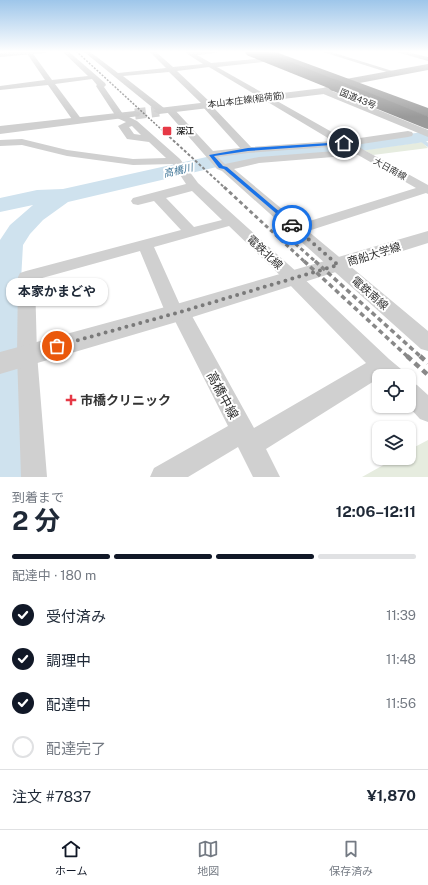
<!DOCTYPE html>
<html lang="ja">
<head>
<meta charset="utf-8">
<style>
  body { margin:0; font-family:"Public Sans","Noto Sans JP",sans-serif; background:#f2f2f3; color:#1f2937; height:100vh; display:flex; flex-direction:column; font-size:15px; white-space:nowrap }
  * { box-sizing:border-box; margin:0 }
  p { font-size:13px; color:#747a83 }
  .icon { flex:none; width:22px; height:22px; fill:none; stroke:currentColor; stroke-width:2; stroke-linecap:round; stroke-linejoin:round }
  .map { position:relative; height:477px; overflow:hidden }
  .side { display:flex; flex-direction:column; background:#fff; flex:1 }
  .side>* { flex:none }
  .fabs { position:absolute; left:372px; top:369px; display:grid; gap:8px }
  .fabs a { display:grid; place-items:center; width:44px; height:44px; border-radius:8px; background:#fff; box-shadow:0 1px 3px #0004; font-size:20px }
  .pin { position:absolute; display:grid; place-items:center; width:34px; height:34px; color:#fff; margin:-17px; border:2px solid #fff; border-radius:50%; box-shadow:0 1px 4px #0007 }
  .courier { position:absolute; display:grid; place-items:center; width:40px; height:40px; margin:-20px; border:3px solid #1a73e8; border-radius:50%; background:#fff; color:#222; box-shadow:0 1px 5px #0007 }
  .bubble { position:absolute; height:28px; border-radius:12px; background:#fff; box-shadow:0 1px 3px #0004; font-size:13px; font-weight:700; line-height:28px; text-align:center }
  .head em { font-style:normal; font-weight:700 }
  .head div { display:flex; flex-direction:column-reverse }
  .head { display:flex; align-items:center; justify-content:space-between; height:68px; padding:0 12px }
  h1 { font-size:26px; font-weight:700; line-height:30px }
  .bar { display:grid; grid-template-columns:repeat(4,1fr); gap:6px 4px; align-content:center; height:48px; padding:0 12px }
  .bar i { height:5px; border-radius:3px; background:#e0e1e3 }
  .bar .selected { background:#111827 }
  .bar p { grid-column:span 4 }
  .line { display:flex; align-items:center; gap:10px; padding:0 12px; border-top:1px solid #e0e1e3 }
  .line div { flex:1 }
  ol { padding:0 12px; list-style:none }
  li { display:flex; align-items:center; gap:12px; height:44px }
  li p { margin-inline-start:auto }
  li .icon { padding:4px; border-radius:50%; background:#111827; color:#fff; stroke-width:4 }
  li:last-child { color:#747a83 }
  li i { width:22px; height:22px; border:2px solid #e0e1e3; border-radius:50% }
  .dock { display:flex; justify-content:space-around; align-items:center; height:56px; border-top:1px solid #e0e1e3; background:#fff; font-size:11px; color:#747a83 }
  .dock a { display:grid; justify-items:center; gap:2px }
  .dock .selected { color:#111827 }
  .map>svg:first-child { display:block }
</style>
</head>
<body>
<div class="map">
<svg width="428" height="477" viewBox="0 0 428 477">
  <rect width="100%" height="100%" fill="#fff"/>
  <g fill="#e6ecdf">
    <path d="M422,142l6,6 -55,7 -9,-5z"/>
    <path d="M428,440v37h-66l34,-19h13v-8z"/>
  </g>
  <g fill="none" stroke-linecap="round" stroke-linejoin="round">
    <path stroke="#cfe2ee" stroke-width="3.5" d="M419,138l9,7"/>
    <path fill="#cfe2ee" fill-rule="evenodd" d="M428,130v11l-10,2 -94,13 -86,6 -170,40 -25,18 -13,14 -7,11 -2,35 1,48 6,63 4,86h-32v-237l10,-15 23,-20 -33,7v-14l37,-8 26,-1 175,-39 86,-6 92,-11z"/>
    <path stroke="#d6d6d6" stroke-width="11" stroke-dasharray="11 5.5" stroke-linecap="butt" d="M135,114l24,-3"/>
    <g fill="#d0d0d0" fill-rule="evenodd">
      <path d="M27,51h4l21,29 36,-4 -26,-25h6l37,32 1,2 -2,2 19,27 14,7 43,38 18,24 101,91 90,85 12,10 3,7h-25v2l-113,71 14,28h-27l-15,-30 -50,30h-38l4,-9 74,-42 -53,-105 -7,-2 -2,-5 -26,-63 -105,29 2,74 10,123h-26l-4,-123 1,-77 2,-4 6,-2 155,-41 -27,-29 -16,4 -5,-1 -2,-3 2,-3 53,-14 -13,-20 -40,1 -66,-9 -45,-11 -22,1v-6l22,-1 45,11 66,9 33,-1 -17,-16 -22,-3 -9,-13 8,-4 -9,-4 -21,-32 1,-1 -5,-6 -37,5 27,36 -5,3 -3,-1 -26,-37 -48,5v-4l45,-6 -19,-28zM132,126l9,9 -7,-1 -5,-7zM192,191l30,29 -28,7 -28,-29zM229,226l58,56 79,81 -112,65 -67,-121 -7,-2 -26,-58z"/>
      <path d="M83,51h6l29,22 48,-5 -17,-17h6l18,16 30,-3 -20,-13 9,1 26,-1 -3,2 -18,2 14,8 58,-5 3,2 -1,1 -54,6 129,73 62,-9 4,1 1,2 -1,2 -4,1 -53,8 73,40v9l-2,-1 -118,38 120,100v20l-7,-2 -199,-178 -5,-2 -50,-57 -1,-2 1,-2h6l40,43 27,-3 -37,-41 -1,-3 -33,-32 -46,4 41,32 1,2 -4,3 -3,-1zM209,67l124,74 -82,6 -39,-41 -1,-3 -34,-32zM342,146l6,4 -89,7 -34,7 -7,-7 30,-4zM358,155l58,33 -116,36 -66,-55 25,-6z"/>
      <path d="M320,51h8l71,22 -2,1h-4z"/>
      <path d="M393,51h9l26,6v4z"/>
      <path d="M321,89h6l101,41v7l-107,-44z"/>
      <path d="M409,382l8,3 11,10v27l-8,-3 -12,-13h1z"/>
    </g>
    <g fill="#d0d0d0" fill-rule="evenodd">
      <path d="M24,51h25l-4,2 -45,4v-4z"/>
      <path d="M333,85l5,3 -2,2 -12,4 -165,20 -6,-3 6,-3 164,-20z"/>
      <path d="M135,111l4,1 2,2 -2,2 -139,18v-8z"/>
      <path d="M428,231v12l-248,78 -180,53v-22l180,-49z"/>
    </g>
    <path fill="#bdbdbd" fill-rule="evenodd" d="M428,64v6l-79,15 -16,6 -5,-3 1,-2 17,-7z"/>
    <path fill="#a2a2a2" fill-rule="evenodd" d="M262,51h11l155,57v9l-165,-64z"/>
    <path stroke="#888" stroke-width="1.5" stroke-dasharray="2 1.5" stroke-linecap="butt" d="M76,51l87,80"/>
    <path stroke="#888" stroke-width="2" stroke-dasharray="3 2" stroke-linecap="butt" d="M162,130l63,58"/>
    <g stroke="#888" stroke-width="3" stroke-dasharray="4 3" stroke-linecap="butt">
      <path d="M224,187l81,75"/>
      <path d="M290,239l26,23"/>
    </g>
    <g stroke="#888" stroke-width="3.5" stroke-dasharray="5 3.5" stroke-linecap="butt">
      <path d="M304,261l104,96"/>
      <path d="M315,261l106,96"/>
    </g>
    <g stroke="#888" stroke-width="4.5" stroke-dasharray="6 4.5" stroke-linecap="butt">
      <path d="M407,356l21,19"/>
      <path d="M420,356l8,7"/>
    </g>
    <path stroke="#9a9a9a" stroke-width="10" d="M250,51l87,35"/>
    <path stroke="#9a9a9a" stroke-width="12" d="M334,85l94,38"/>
  </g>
  <linearGradient id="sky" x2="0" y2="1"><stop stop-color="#9ec6ea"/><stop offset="0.44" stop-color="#fff"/><stop offset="1" stop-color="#fff" stop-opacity="0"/></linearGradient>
  <rect width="428" height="117" fill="url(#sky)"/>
  <path fill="#1a73e8" d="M344,142l2,2 -98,7 -34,5 9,10 4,1 67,57 1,1 -3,2 -68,-58 -5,-1 -10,-13 39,-7z"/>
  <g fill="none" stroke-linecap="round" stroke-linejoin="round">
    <path stroke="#7a7a7a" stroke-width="4" stroke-dasharray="0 7.2" d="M57,346l123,-34 158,-47 -46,-40"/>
  </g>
  <g fill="#e63946" stroke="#fff" stroke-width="1.5">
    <rect x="162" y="126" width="10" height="10" rx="2"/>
    <path d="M69 394h4v4h4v4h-4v4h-4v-4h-4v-4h4z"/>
  </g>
  <g text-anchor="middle" stroke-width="4" stroke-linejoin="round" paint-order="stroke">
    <g font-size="9" fill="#333" stroke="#fff">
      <text transform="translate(358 99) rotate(22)" y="3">国道43号</text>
      <text transform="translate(246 100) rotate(-7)" y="3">本山本庄線(稲荷筋)</text>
      <text transform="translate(390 169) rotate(29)" y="3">大日南線</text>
    </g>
    <g font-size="9" font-weight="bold" fill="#333" stroke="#fff" text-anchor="start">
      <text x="176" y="134">深江</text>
    </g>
    <g font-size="10" font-style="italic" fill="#3f7597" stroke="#fff">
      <text transform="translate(178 170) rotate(-13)" y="4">高橋川</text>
    </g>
    <g font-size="11" fill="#333" stroke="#fff">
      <text transform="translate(265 252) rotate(43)" y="4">電鉄北線</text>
      <text transform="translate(374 254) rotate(-17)" y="4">商船大学線</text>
      <text transform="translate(370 293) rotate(41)" y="4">電鉄南線</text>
    </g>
    <g font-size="13" fill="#333" stroke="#fff">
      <text transform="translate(223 395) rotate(62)" y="5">高橋中線</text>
    </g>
    <g font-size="13" font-weight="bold" fill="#333" stroke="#fff" text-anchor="start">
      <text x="80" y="405">市橋クリニック</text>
    </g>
  </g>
</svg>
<div class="fabs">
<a><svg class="icon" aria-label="locate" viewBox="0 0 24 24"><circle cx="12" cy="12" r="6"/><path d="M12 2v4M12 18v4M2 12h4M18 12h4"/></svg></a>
<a><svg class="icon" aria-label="layers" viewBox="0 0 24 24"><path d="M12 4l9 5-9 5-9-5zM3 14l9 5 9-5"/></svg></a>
</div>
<div class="pin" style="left:57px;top:346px;background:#ea580c"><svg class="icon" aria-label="bag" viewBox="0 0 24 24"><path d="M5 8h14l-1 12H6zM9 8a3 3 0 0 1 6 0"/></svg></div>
<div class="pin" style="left:344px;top:143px;background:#1f2937"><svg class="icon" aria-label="home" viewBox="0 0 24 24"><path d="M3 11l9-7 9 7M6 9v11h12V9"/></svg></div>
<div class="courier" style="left:292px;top:225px"><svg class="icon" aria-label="car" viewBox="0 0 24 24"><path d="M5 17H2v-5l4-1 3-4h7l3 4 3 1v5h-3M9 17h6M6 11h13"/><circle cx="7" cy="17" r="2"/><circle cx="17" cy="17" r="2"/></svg></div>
<div class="bubble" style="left:6px;top:278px;width:102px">本家かまどや</div>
</div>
<section class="side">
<div class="head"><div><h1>2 分</h1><p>到着まで</p></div><em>12:06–12:11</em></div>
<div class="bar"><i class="selected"></i><i class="selected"></i><i class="selected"></i><i></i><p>配達中 · 180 m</p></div>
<ol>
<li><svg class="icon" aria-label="check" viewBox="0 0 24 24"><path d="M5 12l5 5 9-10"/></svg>受付済み<p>11:39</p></li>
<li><svg class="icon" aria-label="check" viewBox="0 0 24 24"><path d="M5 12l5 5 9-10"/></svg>調理中<p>11:48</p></li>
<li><svg class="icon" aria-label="check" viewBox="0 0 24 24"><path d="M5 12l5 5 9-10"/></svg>配達中<p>11:56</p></li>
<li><i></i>配達完了</li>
</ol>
<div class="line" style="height:52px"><div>注文 #7837</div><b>¥1,870</b></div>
</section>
<nav class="dock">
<a class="selected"><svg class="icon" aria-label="home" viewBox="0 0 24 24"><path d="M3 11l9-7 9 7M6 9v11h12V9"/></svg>ホーム</a>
<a><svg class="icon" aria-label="map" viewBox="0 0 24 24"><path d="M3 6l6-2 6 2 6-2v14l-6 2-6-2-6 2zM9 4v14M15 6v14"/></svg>地図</a>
<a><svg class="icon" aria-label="saved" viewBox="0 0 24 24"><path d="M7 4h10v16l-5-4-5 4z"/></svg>保存済み</a>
</nav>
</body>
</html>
